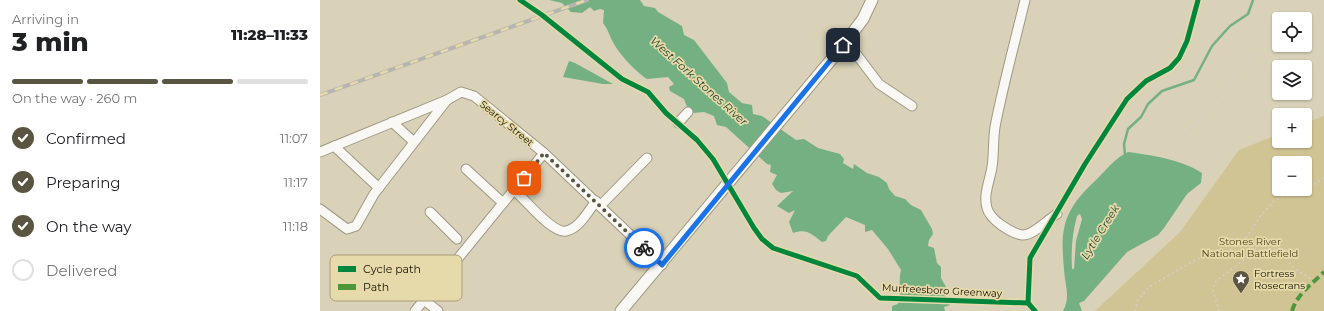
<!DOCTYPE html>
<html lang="en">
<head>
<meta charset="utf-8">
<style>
  body { margin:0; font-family:Montserrat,sans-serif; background:#f2f2f2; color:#202124; height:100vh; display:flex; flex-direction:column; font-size:15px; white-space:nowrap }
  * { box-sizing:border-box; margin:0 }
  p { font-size:13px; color:#757577 }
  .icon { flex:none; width:22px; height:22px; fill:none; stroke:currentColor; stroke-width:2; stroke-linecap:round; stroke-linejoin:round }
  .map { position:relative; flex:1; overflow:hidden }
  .panel { display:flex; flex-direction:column; background:#fff; width:320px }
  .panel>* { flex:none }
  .tools { position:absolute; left:952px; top:12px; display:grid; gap:8px }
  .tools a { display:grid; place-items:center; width:40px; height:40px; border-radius:4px; background:#fff; box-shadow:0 1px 3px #0004; font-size:20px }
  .pin { position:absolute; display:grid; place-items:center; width:34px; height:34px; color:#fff; margin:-17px; border-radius:8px; box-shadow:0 2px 6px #0006 }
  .courier { position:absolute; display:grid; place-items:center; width:40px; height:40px; margin:-20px; border:3px solid #1a73e8; border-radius:50%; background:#fff; color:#222; box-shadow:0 1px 5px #0007 }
  .head em { font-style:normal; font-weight:800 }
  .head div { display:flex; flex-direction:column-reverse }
  .head { display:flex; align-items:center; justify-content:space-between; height:68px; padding:0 12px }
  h1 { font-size:26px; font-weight:800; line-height:30px }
  .bar { display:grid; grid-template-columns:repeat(4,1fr); gap:6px 4px; align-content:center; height:48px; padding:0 12px }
  .bar i { height:5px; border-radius:3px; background:#e0e0e0 }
  .bar .on { background:#5a5542 }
  .bar p { grid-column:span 4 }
  ol { padding:0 12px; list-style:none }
  li { display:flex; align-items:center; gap:12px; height:44px }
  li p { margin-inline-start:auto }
  li .icon { padding:4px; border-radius:50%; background:#5a5542; color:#fff; stroke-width:4 }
  li:last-child { color:#757577 }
  li i { width:22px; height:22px; border:2px solid #e0e0e0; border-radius:50% }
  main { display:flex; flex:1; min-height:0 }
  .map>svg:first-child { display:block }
</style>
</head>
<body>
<main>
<section class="panel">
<div class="head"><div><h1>3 min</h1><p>Arriving in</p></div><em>11:28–11:33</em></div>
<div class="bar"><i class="on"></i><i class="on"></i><i class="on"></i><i></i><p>On the way · 260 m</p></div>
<ol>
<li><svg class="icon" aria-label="check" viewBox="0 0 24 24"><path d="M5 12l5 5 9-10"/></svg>Confirmed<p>11:07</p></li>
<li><svg class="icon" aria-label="check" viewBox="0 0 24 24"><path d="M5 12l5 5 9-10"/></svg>Preparing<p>11:17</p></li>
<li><svg class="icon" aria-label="check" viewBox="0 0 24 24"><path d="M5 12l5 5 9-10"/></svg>On the way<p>11:18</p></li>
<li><i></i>Delivered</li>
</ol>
</section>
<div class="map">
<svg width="1004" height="311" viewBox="0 0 1004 311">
  <rect width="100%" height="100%" fill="#d9d2b8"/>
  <path fill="#d1c494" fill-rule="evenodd" d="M1004,116v195h-229l85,-79 59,-82 40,-16v7h26v-18zM959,163h26v26h-26z"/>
  <g fill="#75b083" fill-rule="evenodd">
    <path d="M229,0h91l4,6 11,2 3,4 24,14 2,9 10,5 33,43 2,9 13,11 10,2 1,9 9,2 34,24 8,-1 14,9 22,6 4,5 -1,4 10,6 1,-5 13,9 12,4 8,6 2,6 6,7 10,3 6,6 10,5 11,19 1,5 -4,6 -1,6 6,2 3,15 4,4v11l5,9v10l4,8 -6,2 1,4h-53v-5l6,-2c4,-12 0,-22 3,-34l-13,-21 -16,-19 -7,2v-7l-19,-8 -18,19 -2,5 -4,1c-10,-8 -16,-14 -29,-9l-4,-11 6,-12 -6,3 -12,-7 16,-15 -12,2 -5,-3 -4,-6 5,-9 -7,-3 1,-7 -4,-1 -41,-37 -9,-2 -3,-9 -10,-4 -11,1 -6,-6 -3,-8 -14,-8 -1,-4 5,-3 -6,-7 -21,2c-12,-8 -28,-25 -34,-37 -4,-7 -5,-13 -10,-19l1,-13 -4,-1 -6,2 -4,-4 -8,6 -11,-1 -9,-9z"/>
    <path d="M249,61l6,2 38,21h-10l-40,-7z"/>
    <path d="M808,152c23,3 55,8 74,21l-1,10 -14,11 -23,34 -6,7 -31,17 -43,49 -5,2 3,8h-19c6,-11 4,-20 2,-32 -5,-47 -5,-66 31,-99 11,-11 18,-21 32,-28zM760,214l2,5 -6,22 -2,28h-2c-1,-19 0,-35 5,-53z"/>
  </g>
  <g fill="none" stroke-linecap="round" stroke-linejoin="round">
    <path stroke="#75b083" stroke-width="2.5" d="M805,155l-1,-11 4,-15 13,-12 7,-13 14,-13 32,-11 18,-34 18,-20 18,-12 5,-14"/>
    <defs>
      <g id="minor">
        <path d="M705,0c-10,42 -22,85 -30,127 -2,13 -1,27 -3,40 -2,13 -9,28 -5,41 3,12 24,25 35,27 11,1 25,-15 35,-21"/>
        <path d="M523,45l14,10 22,29 33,22"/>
        <path d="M72,122l22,20"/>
        <path d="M358,123l10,-11"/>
        <path d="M14,146l45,42"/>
        <path d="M0,152l127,-52 14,-8 13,4 70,57 118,112"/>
        <path d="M146,169l37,34"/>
        <path d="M194,190c11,9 38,44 52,41 13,-2 23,-21 30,-30"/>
        <path d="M281,205l46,-47"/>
        <path d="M0,209l27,20 9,-3 18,-32 73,-94"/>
        <path d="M110,212l27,27"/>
        <path d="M104,300l14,11"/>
        <path d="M95,311l129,-158"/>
      </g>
      <path id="major" d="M301,311l220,-263 22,-29 9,-19"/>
    </defs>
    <use href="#minor" stroke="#9e9984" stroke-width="11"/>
    <use href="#major" stroke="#9e9984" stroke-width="13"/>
    <g stroke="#d1cfc7" stroke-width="1.5" stroke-dasharray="2 3" stroke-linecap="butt">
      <path d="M854,147l29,-31 40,-54 11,-7 54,-10 7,1 9,7"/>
      <path d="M994,282c-12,-13 -26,-9 -27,-31 -11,-5 -19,2 -29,-1 -5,-2 -9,-8 -12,-12l15,-23 14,-15 30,-10 19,-12"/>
      <path d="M815,311l2,-10 12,-14 46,-27 9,-3h17l25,-19"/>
      <path d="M899,311l-6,-21 2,-8 42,-32"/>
    </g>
    <use href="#minor" stroke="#f9f8f4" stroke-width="9"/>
    <use href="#major" stroke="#f9f8f4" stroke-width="11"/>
    <defs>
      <path id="rail" d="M0,95l267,-95"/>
    </defs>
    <use href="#rail" stroke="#b6b5af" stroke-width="4"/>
    <use href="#rail" stroke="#e7daaa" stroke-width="2.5" stroke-dasharray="8" stroke-linecap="butt"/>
    <path stroke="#4b9739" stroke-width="4" stroke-dasharray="8 4" stroke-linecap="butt" d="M972,311c5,-17 20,-27 32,-39"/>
    <defs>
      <g id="cycleway">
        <path d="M200,0l22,15 80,64 26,13 18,21 31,27 16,19 41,69 8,11 11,9 84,28 23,22 148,5 7,8"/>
        <path d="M708,303l2,-45 55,-94 42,-65 19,-18 24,-13 9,-10 8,-17 11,-41"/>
      </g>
    </defs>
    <use href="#cycleway" stroke="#e7daaa" stroke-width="8"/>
    <use href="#cycleway" stroke="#00873e" stroke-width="5"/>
  </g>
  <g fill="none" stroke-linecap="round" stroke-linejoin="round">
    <path stroke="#5a5542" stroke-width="4" stroke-dasharray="0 7.2" d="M204,178l20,-25 100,95"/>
    <path stroke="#1a73e8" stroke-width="5" d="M324,248l18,17 181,-220"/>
  </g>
  <defs>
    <symbol id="sight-pin" viewBox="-11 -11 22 30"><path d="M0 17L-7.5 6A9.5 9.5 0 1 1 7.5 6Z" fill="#5a5542" stroke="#e7daaa"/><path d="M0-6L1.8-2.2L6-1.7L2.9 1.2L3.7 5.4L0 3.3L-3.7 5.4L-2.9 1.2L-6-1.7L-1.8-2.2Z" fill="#fff"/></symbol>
  </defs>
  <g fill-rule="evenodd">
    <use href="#sight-pin" x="911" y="269" width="20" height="27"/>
  </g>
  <g text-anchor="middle" stroke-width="3.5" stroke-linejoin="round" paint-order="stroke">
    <g font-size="10" fill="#161102" stroke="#e7daaa">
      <text transform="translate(187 123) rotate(39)" y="4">Searcy Street</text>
      <text transform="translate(622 290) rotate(3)" y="4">Murfreesboro Greenway</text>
    </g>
    <g font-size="10" fill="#50451d" stroke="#e7daaa">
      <text x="930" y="245">Stones River<tspan x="930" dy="12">National Battlefield</tspan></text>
    </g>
    <g font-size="10" fill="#161102" stroke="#e7daaa" text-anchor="start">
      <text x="934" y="277">Fortress<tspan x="934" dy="12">Rosecrans</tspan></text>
    </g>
    <g font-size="11" font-style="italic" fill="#193f28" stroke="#e7daaa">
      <text transform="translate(379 81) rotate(42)" y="4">West Fork Stones River</text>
      <text transform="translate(780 232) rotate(-58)" y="4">Lytle Creek</text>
    </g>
  </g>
  <rect x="10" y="255" width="132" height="46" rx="6" fill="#e7daaa" stroke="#a89e78" stroke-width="1"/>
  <rect x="18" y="266" width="18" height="6" fill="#00873e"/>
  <rect x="18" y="284" width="18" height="6" fill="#4b9739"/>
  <g font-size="11" fill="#161102">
    <text x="43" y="273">Cycle path</text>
    <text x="43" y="291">Path</text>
  </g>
</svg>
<div class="tools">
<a><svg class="icon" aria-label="locate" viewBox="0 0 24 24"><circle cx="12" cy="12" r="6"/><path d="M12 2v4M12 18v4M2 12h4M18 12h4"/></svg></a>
<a><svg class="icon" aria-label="layers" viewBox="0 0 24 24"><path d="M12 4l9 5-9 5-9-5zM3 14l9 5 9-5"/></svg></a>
<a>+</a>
<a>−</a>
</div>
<div class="pin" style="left:204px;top:178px;background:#ea580c"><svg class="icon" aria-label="bag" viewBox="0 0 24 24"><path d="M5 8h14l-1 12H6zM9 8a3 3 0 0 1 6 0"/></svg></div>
<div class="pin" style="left:523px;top:45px;background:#1f2937"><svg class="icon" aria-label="home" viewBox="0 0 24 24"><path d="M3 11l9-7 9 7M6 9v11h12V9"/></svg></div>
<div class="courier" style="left:324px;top:248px"><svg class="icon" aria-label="bike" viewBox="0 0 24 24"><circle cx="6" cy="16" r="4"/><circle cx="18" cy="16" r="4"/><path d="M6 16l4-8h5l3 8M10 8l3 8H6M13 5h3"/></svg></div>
</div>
</main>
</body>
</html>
